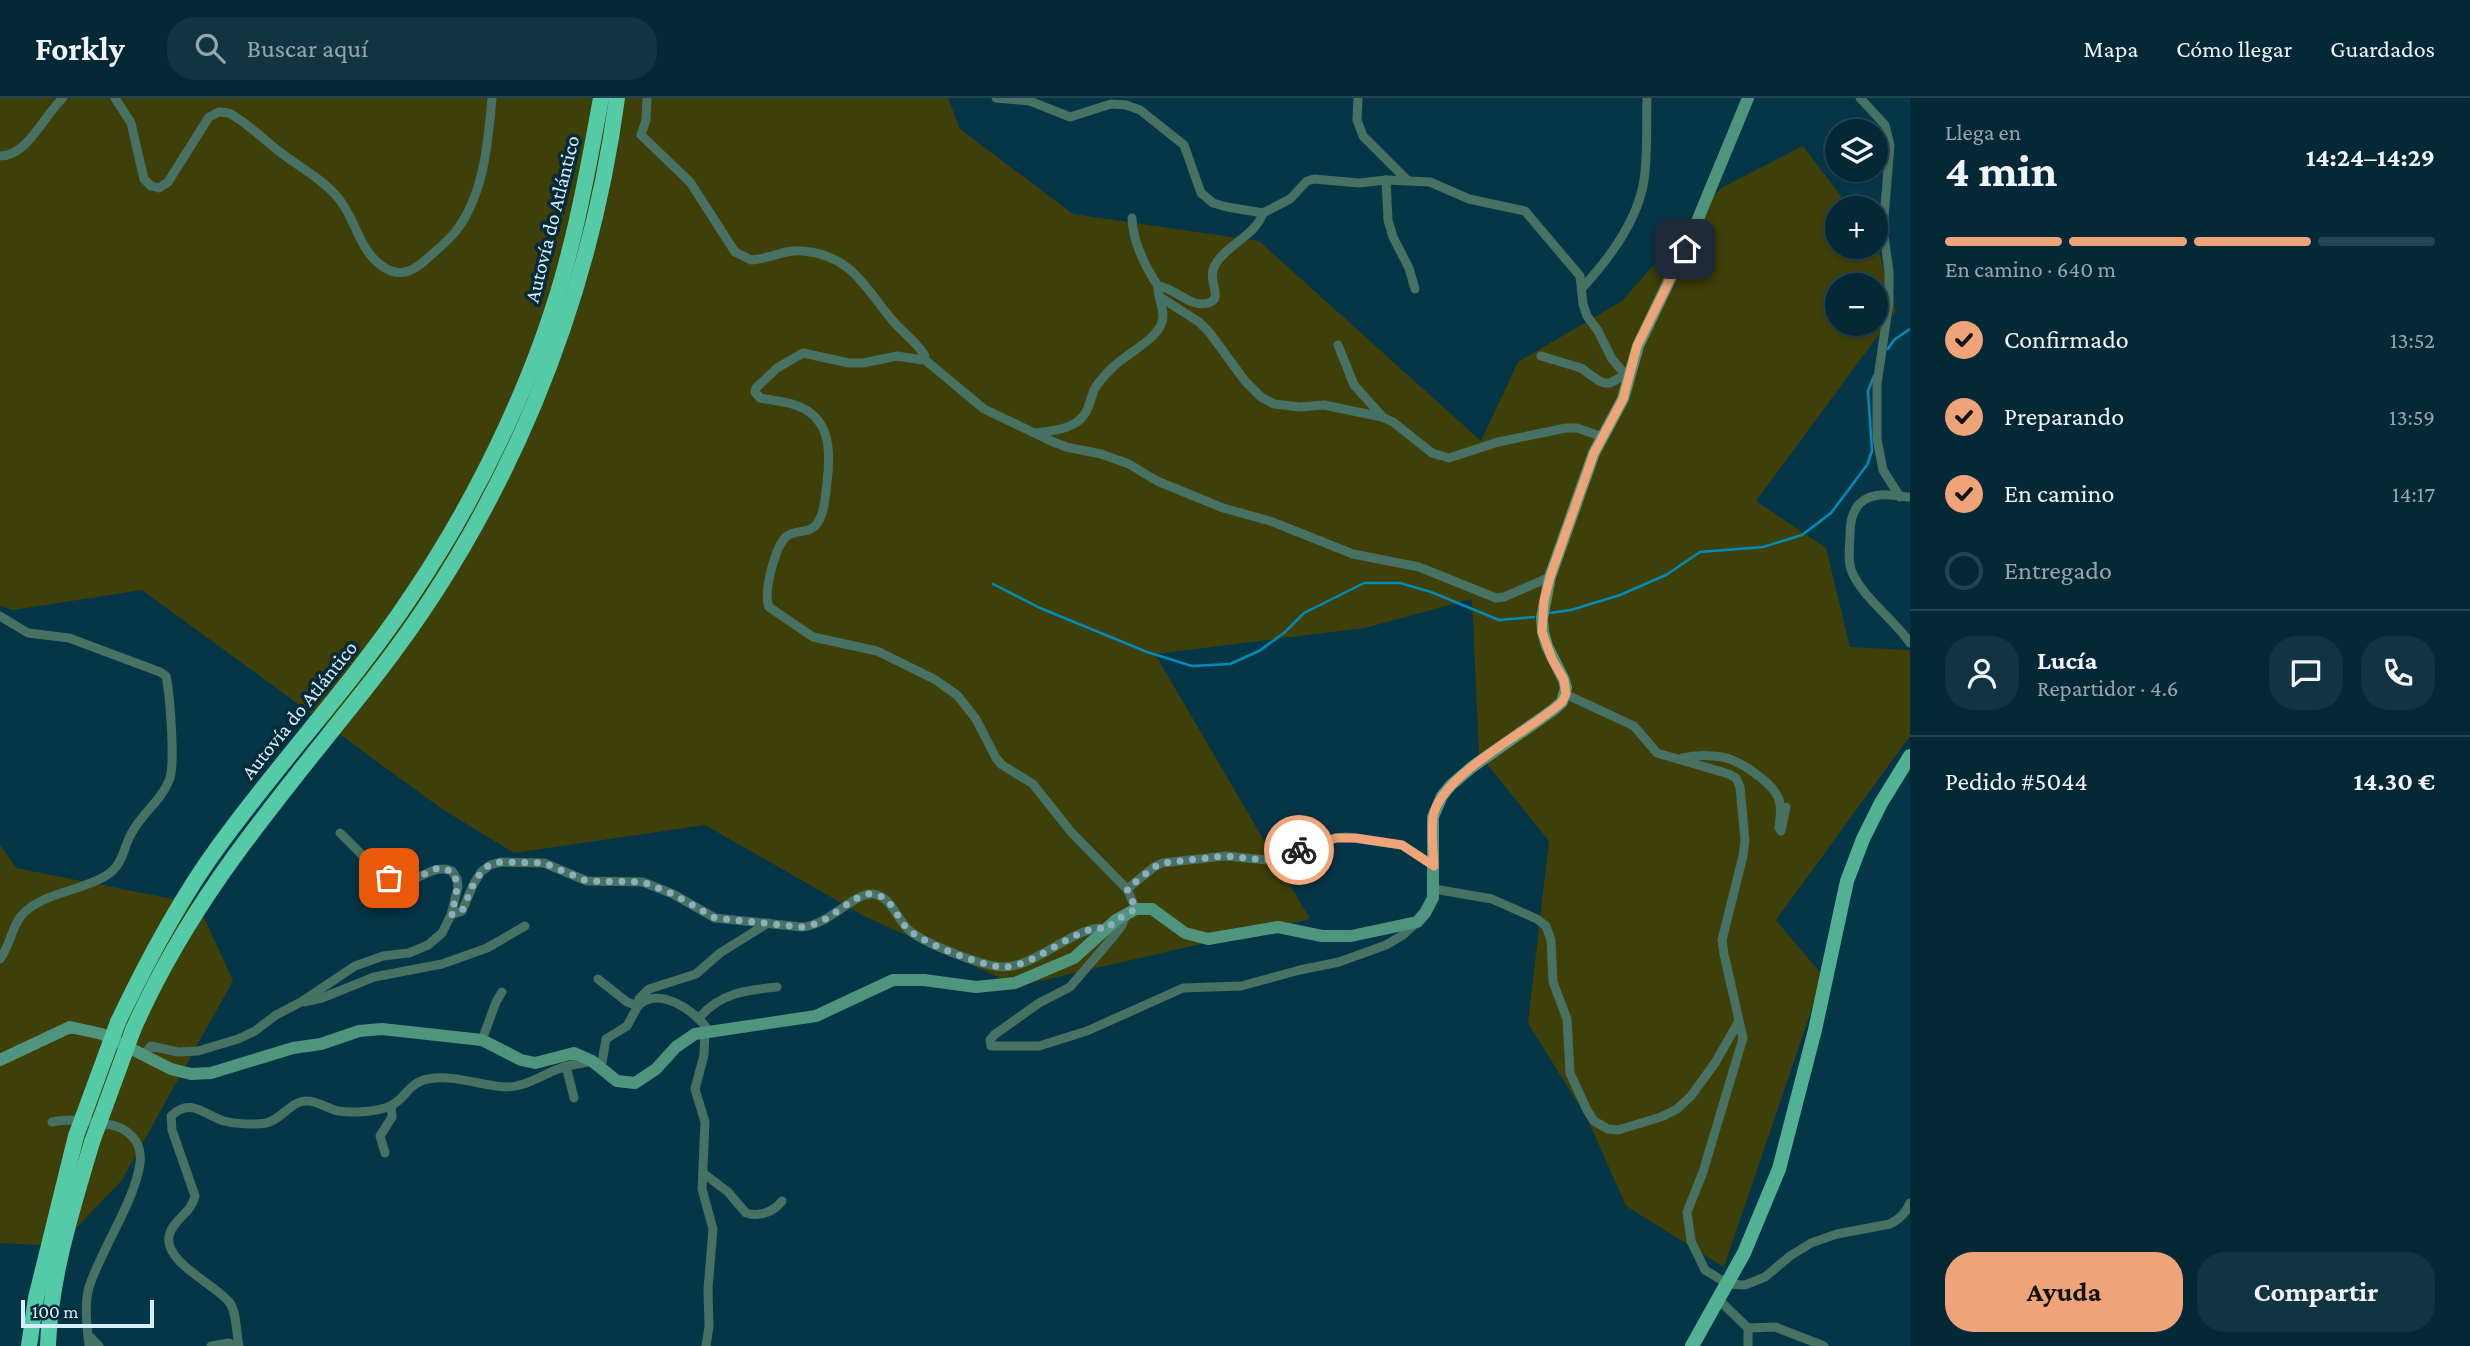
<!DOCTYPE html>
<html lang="es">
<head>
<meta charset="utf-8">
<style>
  body { margin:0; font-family:"Crimson Pro",serif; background:#123442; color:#f1f3f6; height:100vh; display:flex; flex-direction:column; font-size:26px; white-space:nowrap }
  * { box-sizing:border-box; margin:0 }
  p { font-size:23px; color:#97a6ad }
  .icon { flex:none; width:38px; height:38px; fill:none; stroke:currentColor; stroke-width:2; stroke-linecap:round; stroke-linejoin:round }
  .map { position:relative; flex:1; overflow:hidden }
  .details { display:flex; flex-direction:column; background:#042836; width:560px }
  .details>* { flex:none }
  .buttons { position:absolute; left:1825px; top:21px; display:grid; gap:14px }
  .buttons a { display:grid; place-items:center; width:63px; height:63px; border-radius:50%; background:#042836; box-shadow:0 2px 5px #0004,0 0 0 2px #254451; font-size:35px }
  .scale { position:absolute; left:21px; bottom:18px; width:133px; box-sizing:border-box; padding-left:7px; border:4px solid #d8effb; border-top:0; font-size:19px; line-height:24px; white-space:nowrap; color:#d8effb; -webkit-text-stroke:5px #082b39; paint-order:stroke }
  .pin { position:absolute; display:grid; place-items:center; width:60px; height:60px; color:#fff; margin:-30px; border-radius:14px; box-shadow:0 4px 10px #0006 }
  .courier { position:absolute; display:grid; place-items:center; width:70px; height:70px; margin:-35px; border:5px solid #efa378; border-radius:50%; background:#fff; color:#222; box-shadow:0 2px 9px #0007 }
  .headline em { font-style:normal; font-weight:700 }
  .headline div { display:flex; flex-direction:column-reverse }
  .headline { display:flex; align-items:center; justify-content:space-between; height:119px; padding:0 35px }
  h1 { font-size:46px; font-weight:700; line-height:52px }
  .bar { display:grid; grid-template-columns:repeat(4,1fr); gap:10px 7px; align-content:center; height:84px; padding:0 35px }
  .bar i { height:9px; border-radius:5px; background:#254451 }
  .bar .current { background:#efa378 }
  .bar p { grid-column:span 4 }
  .line { display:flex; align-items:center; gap:18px; padding:0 35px; border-top:2px solid #254451 }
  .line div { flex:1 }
  .round { display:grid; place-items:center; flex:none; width:74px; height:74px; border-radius:28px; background:#123442 }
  ol { padding:0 35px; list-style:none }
  li { display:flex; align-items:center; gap:21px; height:77px }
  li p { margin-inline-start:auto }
  li .icon { padding:7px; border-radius:50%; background:#efa378; color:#111; stroke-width:4 }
  li:last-child { color:#97a6ad }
  li i { width:38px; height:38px; border:4px solid #254451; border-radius:50% }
  .cta { display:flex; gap:14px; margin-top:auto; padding:14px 35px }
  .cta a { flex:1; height:80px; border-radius:28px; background:#efa378; color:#111; font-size:28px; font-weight:700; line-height:80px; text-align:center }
  .cta a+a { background:#123442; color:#f1f3f6 }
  header { display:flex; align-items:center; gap:42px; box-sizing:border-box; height:98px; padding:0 35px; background:#042836; border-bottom:2px solid #254451 }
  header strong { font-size:33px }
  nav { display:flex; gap:38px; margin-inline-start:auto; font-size:24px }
  .search { width:490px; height:63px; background:#123442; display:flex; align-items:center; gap:18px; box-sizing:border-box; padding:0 24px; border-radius:28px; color:#97a6ad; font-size:26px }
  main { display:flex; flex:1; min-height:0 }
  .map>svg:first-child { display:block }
</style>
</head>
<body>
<header>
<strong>Forkly</strong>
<div class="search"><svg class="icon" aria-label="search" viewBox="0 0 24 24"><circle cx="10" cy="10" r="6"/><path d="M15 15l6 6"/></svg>Buscar aquí</div>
<nav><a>Mapa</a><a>Cómo llegar</a><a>Guardados</a></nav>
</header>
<main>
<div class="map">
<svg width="1910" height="1248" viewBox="0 0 1910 1248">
  <rect width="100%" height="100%" fill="#053648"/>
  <g fill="#3e3f09" fill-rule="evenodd">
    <path d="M0,0h948l12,31 113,85 186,27 222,200 37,-79 104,-61 99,-113 82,-42 47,62h-12v39h38v-5l20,69 -140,190 70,47 24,99 60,3v86l-134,184 47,56 -99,291 -98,-61 -38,-86 -60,-97 21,-182 -70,-87 -7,-155 -107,29 -210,26 155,265 -292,67 -154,-70 -159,-91 -191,28 -72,-44 -300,-219 -129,20 -13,-4zM1838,187h38v39h-38z"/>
    <path d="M0,747l16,23 182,36 35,77 -111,199 -63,66 -59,-3z"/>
  </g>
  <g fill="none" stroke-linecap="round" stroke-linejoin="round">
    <g stroke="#018bb8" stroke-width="2.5">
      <path d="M1888,251l6,-9 16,-11"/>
      <path d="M993,486l47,24 107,44 45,14 38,-2 29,-13 25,-18 20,-20 60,-30h36l31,9 68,28 35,-3"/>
      <path d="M1550,515l21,-3 49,-15 46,-20 34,-23 63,-5 39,-12 29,-22 36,-48 5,-14 -4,-60 6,-15"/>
    </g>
    <g stroke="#477162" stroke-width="9">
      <path d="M115,0l16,25 13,56 7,7 8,2 9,-6 41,-65 10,-5 10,1c17,9 32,24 47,36 21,17 46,29 63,50 17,21 20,51 43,67 18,13 32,5 47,-9 9,-8 19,-16 27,-26 28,-37 32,-88 36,-133"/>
      <path d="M647,0l-1,22 -5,15 49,47 45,70 16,8c18,-1 34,-11 52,-9 49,4 62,37 90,70 10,12 24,21 32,35l-3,4 -25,-4 -34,7h-14l-46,-10 -26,15 -21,20 -1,4 5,6c11,2 22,3 32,6 39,11 39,46 35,79 -2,13 -2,31 -11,42 -7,9 -20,4 -29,11 -12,10 -24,57 -18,71l44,30 64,14 57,28 23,16 19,24 20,39 6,7 31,19 38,48 56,57 9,20"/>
      <path d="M996,0l34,3 40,16 41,-13 15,1 14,5 44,35 17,48 12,10 14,4 36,6 27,-14 17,-18 7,-2 45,4 27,-3 44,2 39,17 56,12 55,65 3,28 4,12 11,15 14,28 16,19"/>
      <path d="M1358,0l-1,22 6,16 44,44"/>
      <path d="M1860,0l25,27 5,20 -7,85 6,41v31l-12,82v55l6,31 17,27"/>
      <path d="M0,58c28,0 44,-41 63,-58"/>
      <path d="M1386,82l2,40 5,17 16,31 6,21"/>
      <path d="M1132,120c1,25 12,47 26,68"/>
      <path d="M1582,190c27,-29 56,-68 62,-108 4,-27 2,-55 3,-82"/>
      <path d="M1160,199l39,25 10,10 36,49 16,16 13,7 26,3 24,-2 58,12 11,5 39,31 17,5 49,-16 68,-14h11l26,9"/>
      <path d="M1338,247l16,40 27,30"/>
      <path d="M1541,258l40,12 18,13 6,2h5l15,-8"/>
      <path d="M924,261l60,50 65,31 17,7 35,7 28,10 28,17 66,27 47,13 83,33 66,13 77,31 8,-1 46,-20"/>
      <path d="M1035,335c14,-2 30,-3 42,-11 12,-9 12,-19 17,-32 4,-8 11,-15 17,-21 13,-14 46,-29 51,-47 4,-13 -5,-24 -4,-36 16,1 31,22 50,17 17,-5 -2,-22 7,-38 11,-20 41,-30 48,-52"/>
      <path d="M1910,399c-7,0 -14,-2 -21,-2 -28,-2 -39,14 -39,39 0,12 -3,27 2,38 11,26 42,47 58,71"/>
      <path d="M0,518l28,17 41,5 91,34 6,4c4,19 9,85 4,102 -1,4 -5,10 -7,14 -10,15 -24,26 -32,42 -8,15 -8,31 -24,41 -24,16 -67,18 -86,41 -10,13 -11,30 -21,43"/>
      <path d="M1565,596l69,32 23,27 72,21 7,4 4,9 5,53 -2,16 -21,84 2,14 19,84 -40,134 -16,40 4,29 14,29 23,14 17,1 20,-8 25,-21 21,-13 26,-9 53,-10c10,-5 16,-11 20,-21"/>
      <path d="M1682,660c12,-3 28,-3 40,-1 17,3 52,26 57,43 3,9 1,19 0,28l2,3 5,-24"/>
      <path d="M1127,791l27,-22 8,-4 63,-7 42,4 69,-22 10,-1 56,8 32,21"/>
      <path d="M1434,791l58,10 45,20 9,7 5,14 2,42 14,37 3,54 17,37 7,11 14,8 10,1 43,-13 16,-8 14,-13 24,-33 24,-42"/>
      <path d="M451,817l11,-4 11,-26 8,-13 9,-7 11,-3 43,1 43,18 56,1 30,12 42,24 87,9c28,-2 52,-35 71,-33 19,2 24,27 37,37 16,13 74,36 94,36 35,-1 74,-45 103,-38"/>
      <path d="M1126,817l-4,10 -9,12 -43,50 -31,16 -45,32 -4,5 1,6h48l48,-15 96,-43 58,-2 59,-16 39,-8 47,-17 17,-10 14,-13"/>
      <path d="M598,881l29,23 11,4"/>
      <path d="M304,904l18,-4 52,-21 68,-13 45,-16 38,-22"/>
      <path d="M638,908c20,-21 58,5 70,24"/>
      <path d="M699,920c21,-25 47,-28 78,-31"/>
      <path d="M705,933l-1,24 -9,34 10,33 -3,67 11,40 -5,60 1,38 -3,19"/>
      <path d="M482,942l14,-38 6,-10"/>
      <path d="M144,957l7,-9 27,6 20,-1 40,-12 17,-8 21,-16 25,-13 54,-36 28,-10 26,-3 19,-8 14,-12 9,-18 7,-28 -1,-8 -5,-8c-22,-10 -39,20 -62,7 -14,-7 -37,-33 -50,-45"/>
      <path d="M566,968l8,32"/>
      <path d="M601,970l5,-29 21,-13 11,-20 1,-7 10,-10 47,-15 24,-21 48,-30"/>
      <path d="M52,1024c19,-4 35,-1 53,2 21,2 38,16 35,39 -5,38 -38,85 -51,124 -5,18 -2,40 0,59"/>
      <path d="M385,1055l-5,-17 12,-19 -1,-11"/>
      <path d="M703,1075l25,19 18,21c13,4 28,-1 36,-12"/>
      <path d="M1719,1202l29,28v18"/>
      <path d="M1748,1230l27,-1 49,19"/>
      <path d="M88,1237l11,11"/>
      <path d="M211,1248l18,-3 8,3"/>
      <path d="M239,1248c-3,-13 -2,-32 -9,-43 -13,-18 -66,-40 -61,-67 3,-16 22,-22 26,-40l-23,-66 -1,-14c20,-19 33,-1 53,5 11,3 31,4 42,2 16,-3 25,-23 41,-22 11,0 21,8 31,10 14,2 34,1 47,-3 19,-5 23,-26 43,-29 27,-5 52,7 78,8 21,0 37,-13 55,-19 10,-4 21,-4 31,-7"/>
    </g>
    <path stroke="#4f957e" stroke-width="12" d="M0,962l70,-33 32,7 69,35 20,5 20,-1 82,-25 28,-4 38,-13 23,-2 100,11 39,20 14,3 39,-10 18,8 25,20 18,2 21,-14 20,-22 19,-13 121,-18 77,-36h31l52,7 39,-4 59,-25 42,-38 20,-11h16l33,24 23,6 70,-12 44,9h29l66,-14 8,-9 8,-15v-81l9,-21 9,-11 21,-18 81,-57 9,-8 4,-14 -2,-8 -17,-34 -4,-14 -1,-14 8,-41 44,-124 29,-54 15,-53 55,-115 55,-133"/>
    <path stroke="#53b193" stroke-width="14" d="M1692,1248l52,-93 35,-84 36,-139 32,-149 16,-42 18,-36 29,-47"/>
    <g stroke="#55caa6" stroke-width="16">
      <path d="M118,924c29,-61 60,-120 100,-175 62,-86 135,-163 194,-252 68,-101 129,-228 158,-346 13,-50 22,-101 31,-151"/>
      <path d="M133,932c61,-139 152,-238 244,-356 129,-166 212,-367 240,-576"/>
      <path d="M29,1248l7,-48 40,-162"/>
      <path d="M48,1248c2,-69 25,-139 44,-204"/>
    </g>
    <g stroke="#55caa6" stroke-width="16">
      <path d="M76,1038l42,-114"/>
      <path d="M92,1044l41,-112"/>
    </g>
  </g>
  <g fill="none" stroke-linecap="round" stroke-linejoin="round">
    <path stroke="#8eaebc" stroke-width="7" stroke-dasharray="0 12.6" d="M389,780l18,4 31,-14 14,3c9,15 3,28 -1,44l11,-4 11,-26 8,-13 8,-7 12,-3 43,1 43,18 56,1 30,12 42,24 87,9c28,-2 51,-35 71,-33 20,2 24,27 37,37 16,13 74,36 94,36 35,-1 74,-45 103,-38l9,-9 20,-11 -9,-20 27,-22 8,-4 63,-7 42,4 32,-10"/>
    <path stroke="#efa378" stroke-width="9" d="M1299,752l37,-12h20l46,7 32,21c-1,-16 -3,-34 -1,-49 7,-43 96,-85 129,-115l4,-8 -2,-14 -12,-21 -10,-27 2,-31 6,-24 44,-124 29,-54 14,-53 48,-97"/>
  </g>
  <g text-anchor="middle" stroke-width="7" stroke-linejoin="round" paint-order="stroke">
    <g font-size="21" fill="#d8effb" stroke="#082b39">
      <text transform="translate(552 121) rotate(-76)" y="7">Autovía do Atlántico</text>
      <text transform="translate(299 612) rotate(-51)" y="7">Autovía do Atlántico</text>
    </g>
  </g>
</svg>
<div class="buttons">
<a><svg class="icon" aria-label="layers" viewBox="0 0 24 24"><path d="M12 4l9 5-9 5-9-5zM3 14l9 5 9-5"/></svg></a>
<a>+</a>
<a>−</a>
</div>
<div class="scale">100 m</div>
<div class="pin" style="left:389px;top:780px;background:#ea580c"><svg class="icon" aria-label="bag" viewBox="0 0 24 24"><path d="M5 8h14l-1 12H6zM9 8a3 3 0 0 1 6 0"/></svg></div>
<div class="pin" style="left:1685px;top:151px;background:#1f2937"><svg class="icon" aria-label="home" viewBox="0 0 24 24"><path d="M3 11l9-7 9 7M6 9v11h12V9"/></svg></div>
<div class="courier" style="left:1299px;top:752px"><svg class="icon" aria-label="bike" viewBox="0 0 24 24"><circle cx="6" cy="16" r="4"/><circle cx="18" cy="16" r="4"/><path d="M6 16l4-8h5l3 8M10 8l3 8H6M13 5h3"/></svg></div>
</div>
<section class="details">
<div class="headline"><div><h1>4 min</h1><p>Llega en</p></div><em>14:24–14:29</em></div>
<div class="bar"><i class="current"></i><i class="current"></i><i class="current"></i><i></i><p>En camino · 640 m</p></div>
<ol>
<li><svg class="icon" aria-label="check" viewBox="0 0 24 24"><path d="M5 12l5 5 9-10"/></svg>Confirmado<p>13:52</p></li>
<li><svg class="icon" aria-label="check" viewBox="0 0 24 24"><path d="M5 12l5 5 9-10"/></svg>Preparando<p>13:59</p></li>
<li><svg class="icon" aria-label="check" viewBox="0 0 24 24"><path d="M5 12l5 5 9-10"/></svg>En camino<p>14:17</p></li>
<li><i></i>Entregado</li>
</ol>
<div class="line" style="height:126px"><a class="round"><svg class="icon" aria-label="person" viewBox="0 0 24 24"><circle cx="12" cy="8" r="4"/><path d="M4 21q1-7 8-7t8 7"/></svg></a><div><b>Lucía</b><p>Repartidor · 4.6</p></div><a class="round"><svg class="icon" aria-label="chat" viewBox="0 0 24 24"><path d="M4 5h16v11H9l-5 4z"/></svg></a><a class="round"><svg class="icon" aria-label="phone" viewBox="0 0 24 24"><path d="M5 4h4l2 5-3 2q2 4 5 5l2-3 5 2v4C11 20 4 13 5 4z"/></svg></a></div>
<div class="line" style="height:91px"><div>Pedido #5044</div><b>14.30 €</b></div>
<div class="cta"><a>Ayuda</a><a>Compartir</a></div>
</section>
</main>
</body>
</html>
